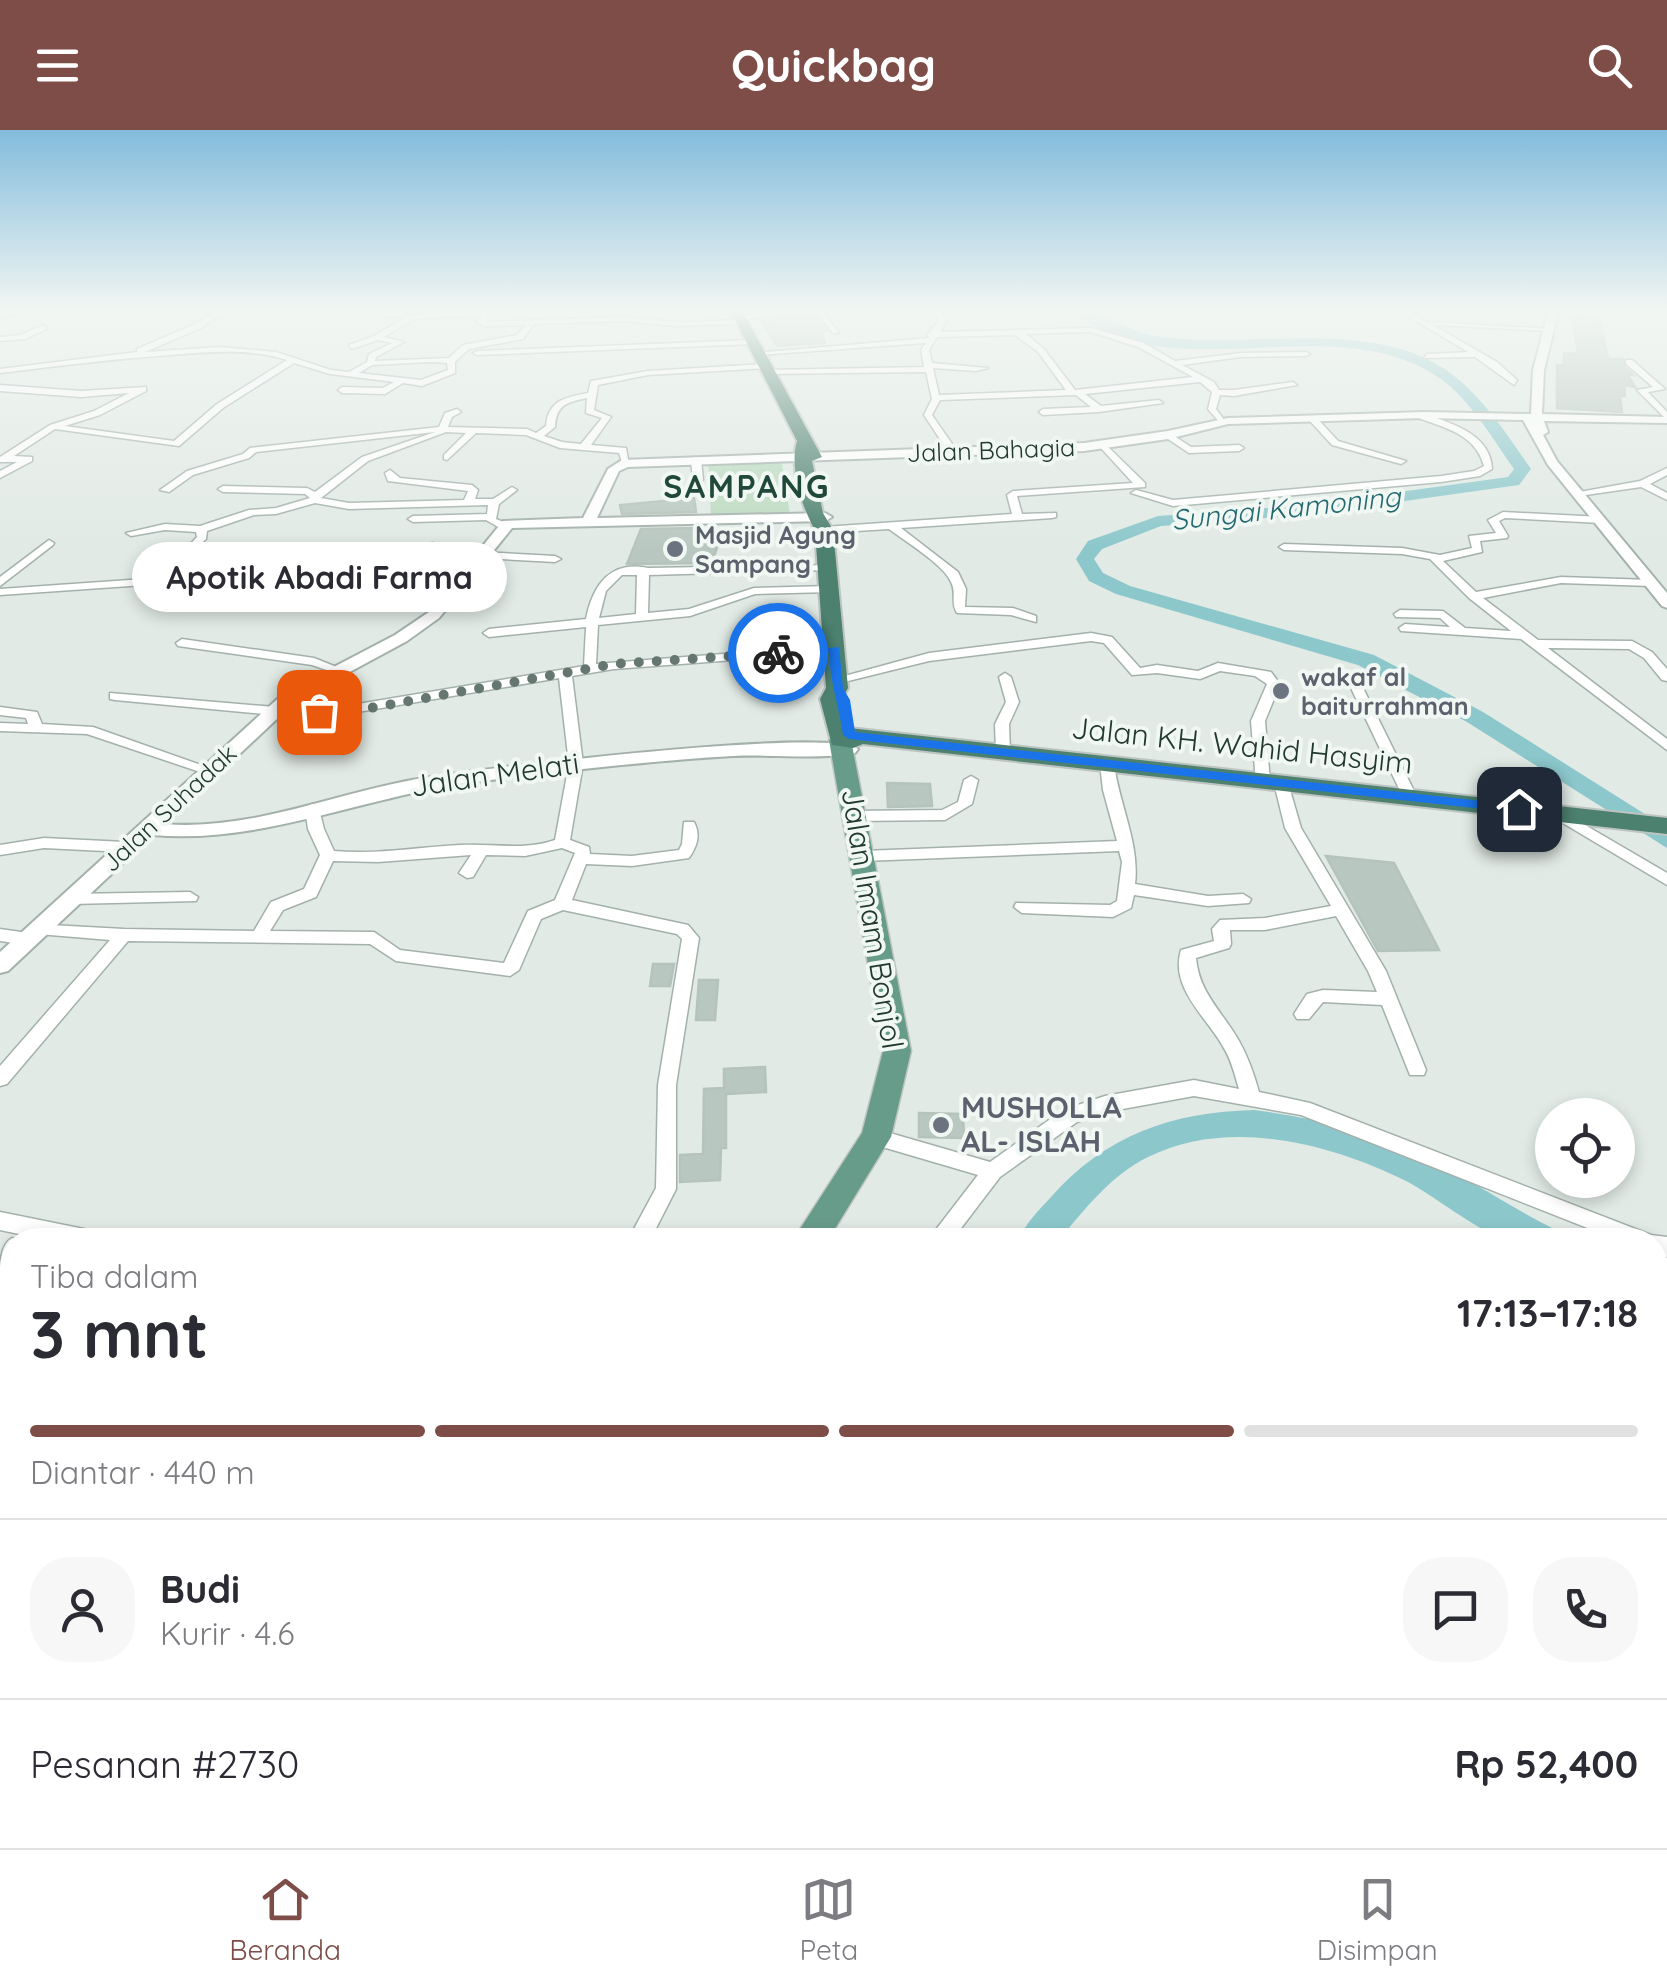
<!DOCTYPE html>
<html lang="id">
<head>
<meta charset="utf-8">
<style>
  body { margin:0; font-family:Quicksand,sans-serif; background:#f7f7f7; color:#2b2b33; height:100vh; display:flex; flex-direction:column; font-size:38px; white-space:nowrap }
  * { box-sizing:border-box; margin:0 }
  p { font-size:32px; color:#7c7c81 }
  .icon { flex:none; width:55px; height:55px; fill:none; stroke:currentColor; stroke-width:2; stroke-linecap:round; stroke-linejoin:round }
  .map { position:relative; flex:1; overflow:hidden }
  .panel { position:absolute; left:0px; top:1098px; width:1668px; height:622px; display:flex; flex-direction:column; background:#fff; border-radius:40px 40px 0 0; box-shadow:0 5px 15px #0003 }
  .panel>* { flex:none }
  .buttons { position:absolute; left:1535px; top:968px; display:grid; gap:20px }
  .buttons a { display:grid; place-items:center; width:100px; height:100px; border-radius:50%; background:#fff; box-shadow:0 5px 15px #0003; font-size:50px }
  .pin { position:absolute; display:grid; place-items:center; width:85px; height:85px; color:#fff; margin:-42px; border-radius:20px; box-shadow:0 5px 15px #0006 }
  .courier { position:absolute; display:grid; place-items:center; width:100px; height:100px; margin:-50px; border:8px solid #1a73e8; border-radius:50%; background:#fff; color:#222; box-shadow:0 2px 12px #0007 }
  .bubble { position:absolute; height:70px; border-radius:35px; background:#fff; box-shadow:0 5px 15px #0003; font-size:32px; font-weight:700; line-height:70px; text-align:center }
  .headline em { font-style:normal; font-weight:700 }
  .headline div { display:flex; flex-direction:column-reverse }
  .headline { display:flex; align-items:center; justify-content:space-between; height:170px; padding:0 30px }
  h1 { font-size:65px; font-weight:700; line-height:75px }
  .bar { display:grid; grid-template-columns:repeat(4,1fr); gap:15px 10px; align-content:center; height:120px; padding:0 30px }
  .bar i { height:12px; border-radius:8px; background:#e1e1e2 }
  .bar .active { background:#7f4d48 }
  .bar p { grid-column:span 4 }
  .line { display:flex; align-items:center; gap:25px; padding:0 30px; border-top:2px solid #e1e1e2 }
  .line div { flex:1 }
  .round { display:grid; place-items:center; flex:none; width:105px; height:105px; border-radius:40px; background:#f7f7f7 }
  header { display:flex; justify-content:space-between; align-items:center; height:130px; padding:0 30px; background:#7f4d48; color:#fff; font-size:45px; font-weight:700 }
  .menu { display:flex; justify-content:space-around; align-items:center; height:140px; border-top:2px solid #e1e1e2; background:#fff; font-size:28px; color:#7c7c81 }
  .menu a { display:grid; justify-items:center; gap:5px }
  .menu .active { color:#7f4d48 }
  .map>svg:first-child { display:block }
</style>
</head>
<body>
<header><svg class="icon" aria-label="menu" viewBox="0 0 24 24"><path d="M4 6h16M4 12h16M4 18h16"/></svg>Quickbag<svg class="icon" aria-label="search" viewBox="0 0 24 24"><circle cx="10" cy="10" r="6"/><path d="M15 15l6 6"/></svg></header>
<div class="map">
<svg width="1667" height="1718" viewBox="0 0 1667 1718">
  <rect width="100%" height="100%" fill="#e1eae5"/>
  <path fill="#bbdac0" d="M781,327l9,58 -79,2 -3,-57z"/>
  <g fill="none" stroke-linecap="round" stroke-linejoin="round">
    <g fill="#8cc7cb" fill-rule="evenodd">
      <path d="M1069,179c26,-1 61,24 93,28 90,12 215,-21 291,38 32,25 55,61 78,94l-12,16 -214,30 -144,11 -59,23 -8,10 9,14 27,13 244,69 109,57 184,116v20l-200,-126 -109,-57 -242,-71 -27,-13 -13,-22 12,-18 70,-25 147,-11 203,-28 6,-8c-24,-34 -47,-76 -84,-97 -109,-63 -259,21 -361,-63z"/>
      <path d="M1254,980c62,8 121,23 178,51 41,20 80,47 122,68l5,11c-16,0 -38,4 -53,0 -29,-9 -71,-44 -100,-59 -76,-38 -178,-64 -258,-24 -37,18 -63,52 -89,83h-41c8,-17 21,-30 33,-43 55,-62 121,-85 203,-87z"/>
      <path d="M1655,1149l12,4v36l-12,-5z"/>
      <path d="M965,1708h52l4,10h-52z"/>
    </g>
  </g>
  <g fill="#b9c7c1" stroke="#b4c3bb" stroke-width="2.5">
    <path d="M811,182l16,19 -6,1 4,11 -48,3 -16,-25z"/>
    <path d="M1578,185l22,6 8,38h15l1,8 9,8 -6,-1 8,13 -11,-2 1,11h-5l2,16 -65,-4v-43l7,1v-13l14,1 -5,-36h5z"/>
    <path d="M694,368l2,14 -74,2 -2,-9z"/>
    <path d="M698,398v3l24,1 -10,31 -85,1 14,-35z"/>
    <path d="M887,653l43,1 2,22 -44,1z"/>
    <path d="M1326,726l68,7 45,87 -61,1z"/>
    <path d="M653,834h21l-4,22h-20z"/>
    <path d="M699,850h19l-3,40h-19z"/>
    <path d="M765,937l1,25 -40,2v54h-5l-1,32 -40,2v-27l23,-1 1,-65 20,-1v-19z"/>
    <path d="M919,983l44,1 1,24 -45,-1z"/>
  </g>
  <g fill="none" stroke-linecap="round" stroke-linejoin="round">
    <defs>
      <g id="minor">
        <path d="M220,179h8l-27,19 -56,24 74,-5 57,5 55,18 18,2 18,-10 2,-8 23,-11 -14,-3 -26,9 -3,-4 25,-9 30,-18 -70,-9h39l39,6 77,-6 -3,13 137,-5 53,5 62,-2 -2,-2 4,-2 66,-7 -64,11 4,2 -4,2 -66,2 -53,-5 -89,3 -11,15 -54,10 -14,13v11l-33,13 -19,-3 -18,11 -43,-1 -4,-3 4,-3 41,1 11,-6 -64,-8 -36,-11 -71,45 -44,38 -124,-17 -41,27 18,1v4l-32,17v-7l17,-9h-17v-5l50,-32 44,-14 35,-18 -48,4 -81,-6v-6l81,6 65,-4v4l-46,24 -35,11 109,15 43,-37 70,-44c-37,-12 -79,-8 -116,-5 -58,4 -114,11 -171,18v-4l137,-17v-3l58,-25zM480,185l-4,6 8,5 42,-1 -9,10 -54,10 -14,13 -74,3 1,-4 28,-15 -20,-5 30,-18zM431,232l16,1 1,7 -27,10 -62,-7 13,-8z"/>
        <path d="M814,179h7l18,24h-6z"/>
        <path d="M935,179h7l4,13 -6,10 151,-4 53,15 31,18 66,-8 65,-1 4,2 -4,2 -65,1 -59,8 32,17 5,8h15l59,-8 4,3 -63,11 -14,-1 -4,14 9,12 -4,3 -13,-15 4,-17 -12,-10 -115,12 16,12 58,-6 4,3 -64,9 -56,3 -4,-3 4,-3 48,-2 -15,-12 -136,5 -8,15 25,36 -5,3 -3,-1 -25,-38 8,-16 -6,-27 -159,2 -4,-2 4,-2 157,-3 -3,-17 5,-7 -169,12 -4,-2 176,-15 -2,-3 11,-13zM1091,202l47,15 55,30 -118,13 -31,-41 -18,-15zM1015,205l23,17 28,38 -127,5 -6,-27 43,3 12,-3 -56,-5 -3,-13 8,-13z"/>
        <path d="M1073,179h46l-71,5 -4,-2z"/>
        <path d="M1396,179h8l23,13 127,7 -4,2 -117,-6 64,37 20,18 -3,5 -39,-28 -51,1 3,-4 41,-2z"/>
        <path d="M44,195l3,4 -22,10 -25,2v-4l20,-2z"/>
        <path d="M752,210l3,4 -278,11 -4,-2 4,-2z"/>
        <path d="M1626,230h6l33,29 -17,3 19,20v8l-30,-30 16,-3 -27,-23z"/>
        <path d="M764,234l3,4 -119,7 -50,10 -4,25 17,7 -20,28 35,3 3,17h-6l-4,-12 -59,-5 -34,-13 -50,-2 -29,27 -3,-1v-4l22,-22 -20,-1 -78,29 -47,37 28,5 115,-3 4,-9 -80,-10 -3,-8 5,-3 10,8 72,7 6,5 -3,9h18l19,-12 5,3 -18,14 -3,15 12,5v4h-8l-14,-8 -73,2 -5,-3 5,-3 74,-2 1,-9 -139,4 -34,-6 -39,11 -22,1 -47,16 -1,8 -22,21 -6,-3 19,-20 -1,-5 -31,-2 -34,6 -5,-3 39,-9 35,2 49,-16 27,-2 34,-10 -5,-4 -82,-2 -5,-3 5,-3 84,2 8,4 47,-35 73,-25 -179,20 -7,6 -56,17 -24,17 -9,-2 27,-19 56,-17 7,-6 189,-21 6,-14 12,-4 4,3 -9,5 -4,10 79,2 9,4 10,-7c2,-26 20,-29 42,-33l3,-12 57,-10zM587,268l-1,15 16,5 -21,26 -19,-2 -18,-6 11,-9c1,-22 12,-25 32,-29z"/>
        <path d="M1419,282c29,10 72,21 73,57l-12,7 -39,6 -268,24 -42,-13 5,-3 37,10 268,-24 33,-5 10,-5c-9,-33 -40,-38 -68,-49z"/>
        <path d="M1310,287h6l22,24 68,20 -5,3 -69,-19 -22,-24z"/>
        <path d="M1168,302l23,15 48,-2 5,3 -5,3 -50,2 -24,-16 -2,-2z"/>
        <path d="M1103,312l42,41v4l-128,9 5,18 34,-1v4l-4,1 -151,10 57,44 8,17 -1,18 48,1 23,8v6l-25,-7 -54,-2c-7,-11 0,-20 -6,-31 -7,-17 -46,-41 -62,-53l-65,4 -5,-3 5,-3 188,-13 -5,-19 6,-4 120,-8 -33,-36v-4z"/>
        <path d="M696,327l5,3 2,20 -5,3 -5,-3 -2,-20z"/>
        <path d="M1667,338v7l-17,9 17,9v7l-26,-13 -62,9 -5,-3 66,-12z"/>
        <path d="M1503,382l98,5 5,3 -5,3 -96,-5 -6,3 9,15 -1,2 -27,3 2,11 -39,9 33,31 85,-15 90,3 6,3 -6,3 -90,-3 -78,15 55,42 94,1 20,11 15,17v12l-5,-1 -18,-22 -15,-9 -81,-1 119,91v11l-146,-111 -120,-8 -2,-3 6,-4 45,3 -10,-9 -44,-1 -2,-3 6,-4 43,1 22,17 46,3 -42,-33 -39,-39 -28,-5 -118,-4 -5,-3 5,-3 118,4 38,7 32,-7 -3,-12 27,-3 -8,-13z"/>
        <path d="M49,410l5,3 -1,2 -53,41v-9z"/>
        <path d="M432,413l51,9 72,4 6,3 -6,3 -72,-4 -55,-10 -1,-2z"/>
        <path d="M832,435v4l-4,1 -179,5 -1,38 41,-4 65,-21 76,-2 6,3 -6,3 -75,2 -65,22 -92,9 -2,39 239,-19 6,4 -2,3 -225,17 -42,7 11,88 -13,76 19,7 1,7 42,2 47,-6 3,-6 2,-22h10c7,13 3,24 -5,36l-57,8 -46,-2 -14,36 116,25 11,13 -23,147v104l-26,51h-22l28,-52 2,-103 24,-146 -5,-5 -114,-24 -22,9 -22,51 -9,6 -114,-15 -26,-17 -242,-3 -121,143 -7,2v-20l110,-126 -72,-6 -6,-2 -2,-4 2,-4 92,5 130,2 17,-29 33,-13 16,-34 -12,-26 -3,-20 7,-5 7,5 5,20 10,22c42,4 84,-4 126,-6 32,-2 64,6 95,-5l14,-76 -10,-86 -219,37h-65l-160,-15 -5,-1v-6l165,14h65l244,-41 2,-39 -97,10 -6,-4 6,-4 97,-10c7,-35 25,-59 62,-51zM622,445h15l-1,39 -37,4 7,-27zM562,718l13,5 -20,47 -27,11 -24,52 -104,-13 -26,-18 -104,-1 13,-21 33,-13 17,-36 45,1 93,-7 -12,18 8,5 6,-1 13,-22 39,1z"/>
        <path d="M261,441l200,6 6,3 -6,3 -200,-6 -261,18v-6z"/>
        <path d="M1091,503l21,4 28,31 17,-3 41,6 20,-8 53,9 9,12 -15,37 5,61 -2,3 -5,1 -7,-4 -5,-61 16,-37 -12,-8 -35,-5 -20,8 -43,-6 -25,2 -28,-32 -13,-2 -162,20 -93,23 -6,-4 99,-27z"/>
        <path d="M182,509l132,19 30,12 -6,4 -26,-9 -134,-19 -2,-3z"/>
        <path d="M1005,543l6,4 8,25 -10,22 1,29 -7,4 -7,-4 -1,-29 11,-22 -7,-25z"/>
        <path d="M1357,554l6,4 54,109 -2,3 -5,1 -7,-4 -52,-109z"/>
        <path d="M0,577l37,5 5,12 51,3 125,44 -2,3h-10l-119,-40 -87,-3v-8l28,1 -2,-6 -26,-3z"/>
        <path d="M1107,630l7,4c5,40 26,80 21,120l73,12 35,-2 8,5 -2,4 -41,3 -74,-11 -3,13 -18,9 -91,-4 -8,-6 2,-4 94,2 7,-4 5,-39 -3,-11 -256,10 -8,-5 8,-5 254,-10 -14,-51 -3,-26z"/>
        <path d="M971,646l7,4 -6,24 -27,16 -90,1 -7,-5 7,-5 87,-1 16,-8 6,-22z"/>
        <path d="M1281,649l7,4 13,45 85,143 40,99 -2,5h-14l-28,-70 -59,-3 -14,17h-12l-3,-5 13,-20 16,-4 54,2 -9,-21 -32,-55 -71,14h-35l1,14 -2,4 -33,10c3,35 26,53 43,83 9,16 15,33 20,51l51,11 341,132 16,2v20l-12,-5v-12h-37l-317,-125 -107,-19 -88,16 -29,10 -77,55 -48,63h-24l50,-65 -109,-32 -3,-6 3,-6 7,-2 114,33 73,-52 42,-14 89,-16 45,9c-4,-13 -7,-27 -14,-39 -16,-31 -56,-61 -44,-100l33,-9 -2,-12 8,-9 45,-2 66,-12 -46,-78 -11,-45z"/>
        <path d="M1556,678l111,65v12l-116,-69v-6z"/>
        <path d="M44,708l81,4 8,5 -8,5 -81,-4 -44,7v-10z"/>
        <path d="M190,762l8,5 -2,4 -125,3 -8,-5 8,-5z"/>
        <path d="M0,799l28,4 8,6 -8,6 -28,-4z"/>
        <path d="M0,1082l94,19 8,2 3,7h-57l-48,-10z"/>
        <path d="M12,1108l4,2h-4v27l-4,9 -8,3c0,-15 0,-34 12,-41z"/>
        <path d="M1667,1339v24l-12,1v-24z"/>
        <path d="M12,1516v28l-12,3v-28z"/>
        <path d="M12,1562v77l-2,5 -10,5v-78l2,-5z"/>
        <path d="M529,1708h32l4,10h-32z"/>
        <path d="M876,1708h30l4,10h-30z"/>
      </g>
      <g id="tertiary">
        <path d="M18,179h18l-36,9v-6z"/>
        <path d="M1549,179h10l-15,61 -2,44 125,3v6l-123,-2 4,11 -5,3 14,26 110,132v15l-5,-2 -114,-141 -25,-45 -99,-2 -196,6 -60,15 -84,12 -456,16 -9,4 -22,47 228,-5 7,4 -7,4 -313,7 -73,90 -32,23 -111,60 -131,123c83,7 166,-29 247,-44 55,-10 418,-54 446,-31l-3,4c-36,7 -84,1 -122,3 -86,5 -172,15 -258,26 -107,13 -214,63 -322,53l-145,136 -8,2v-21l284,-259 111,-58 34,-23 74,-91 80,-3 25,-49 14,-9 462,-17 84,-12 60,-13 196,-6 107,2 2,-44z"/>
      </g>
      <g id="primary">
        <path d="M840,604l11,6 60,311 -20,86 -63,103h-35l69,-107 21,-82 -54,-311z"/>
        <path d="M338,1708h61l-4,10h-61z"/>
      </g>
      <path id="trunk" d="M721,179h14l11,9 76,139 -10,4 11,52 10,17 15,158 -6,11 7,29 818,90v16l-804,-90 -10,4 -21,-3 -12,-46 6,-11 -11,-158c-13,-22 -26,-64 -18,-89l-62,-121z"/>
    </defs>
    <use href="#minor" stroke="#a4b1ab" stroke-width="3"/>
    <use href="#tertiary" stroke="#a4b1ab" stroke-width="4"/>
    <use href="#primary" stroke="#bdc4c1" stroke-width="3"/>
    <use href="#trunk" stroke="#bdc4c1" stroke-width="4"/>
    <use href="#minor" fill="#fff" fill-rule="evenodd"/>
    <use href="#tertiary" fill="#fff" fill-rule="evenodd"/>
    <use href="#primary" fill="#689c8a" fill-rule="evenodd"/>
    <use href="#trunk" fill="#4c806f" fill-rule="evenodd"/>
  </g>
  <linearGradient id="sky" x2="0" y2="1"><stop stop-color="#83bcdc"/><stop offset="0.43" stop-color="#f2f6f3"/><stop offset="1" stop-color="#f2f6f3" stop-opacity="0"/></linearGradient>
  <rect width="1667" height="419" fill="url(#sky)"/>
  <path fill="#1a73e8" d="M839,517l4,41 7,12 5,32 664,73 7,4 -7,4 -670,-74 -6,-4c-4,-29 -13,-53 -14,-82l-51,3 -6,-3z"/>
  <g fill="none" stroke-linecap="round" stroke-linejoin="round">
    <path stroke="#657770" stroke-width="10" stroke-dasharray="0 18" d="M319,582l46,-3 249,-45 164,-11"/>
  </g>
  <g fill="#6b7280" stroke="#f1f7f3" stroke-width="4">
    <circle cx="675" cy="419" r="10"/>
    <circle cx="1281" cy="561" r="10"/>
    <circle cx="941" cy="995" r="10"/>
  </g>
  <g text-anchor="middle" stroke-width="8" stroke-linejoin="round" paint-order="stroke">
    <g font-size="25" fill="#223931" stroke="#f1f7f3">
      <text transform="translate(991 320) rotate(-2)" y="9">Jalan Bahagia</text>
      <text transform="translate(169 678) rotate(-43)" y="9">Jalan Suhadak</text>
    </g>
    <g font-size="25" font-weight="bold" fill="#5b616d" stroke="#f1f7f3" text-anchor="start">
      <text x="695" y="414">Masjid Agung<tspan x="695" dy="29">Sampang</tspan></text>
      <text x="1301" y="556">wakaf al<tspan x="1301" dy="29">baiturrahman</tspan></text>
    </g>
    <g font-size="28" font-style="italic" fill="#226a70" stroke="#f1f7f3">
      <text transform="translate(1286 378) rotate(-6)" y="10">Sungai Kamoning</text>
    </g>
    <g font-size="30" fill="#223931" stroke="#f1f7f3">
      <text transform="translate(1242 616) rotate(6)" y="10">Jalan KH. Wahid Hasyim</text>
      <text transform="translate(495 645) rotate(-8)" y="10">Jalan Melati</text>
      <text transform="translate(872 789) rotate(81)" y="10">Jalan Imam Bonjol</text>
    </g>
    <g font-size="30" font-weight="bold" fill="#5b616d" stroke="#f1f7f3" text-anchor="start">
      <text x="961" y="988">MUSHOLLA<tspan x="961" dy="34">AL- ISLAH</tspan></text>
    </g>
    <g font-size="32" font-weight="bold" letter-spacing="2.5" fill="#20493b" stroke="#f1f7f3">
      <text x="747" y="368">SAMPANG</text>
    </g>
  </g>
</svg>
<div class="buttons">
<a><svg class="icon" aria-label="locate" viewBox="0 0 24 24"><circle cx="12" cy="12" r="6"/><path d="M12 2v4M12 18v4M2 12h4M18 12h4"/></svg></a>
</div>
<div class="pin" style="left:319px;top:582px;background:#ea580c"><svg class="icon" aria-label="bag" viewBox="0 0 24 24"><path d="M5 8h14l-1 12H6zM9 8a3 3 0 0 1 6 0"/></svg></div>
<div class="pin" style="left:1519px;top:679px;background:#1f2937"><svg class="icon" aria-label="home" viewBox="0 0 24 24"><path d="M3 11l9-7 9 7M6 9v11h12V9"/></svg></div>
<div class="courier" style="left:778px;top:523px"><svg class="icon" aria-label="bike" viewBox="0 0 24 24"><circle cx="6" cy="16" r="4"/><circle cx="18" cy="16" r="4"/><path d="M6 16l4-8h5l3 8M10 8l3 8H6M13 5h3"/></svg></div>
<div class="bubble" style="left:132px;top:412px;width:375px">Apotik Abadi Farma</div>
<section class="panel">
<div class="headline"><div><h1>3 mnt</h1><p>Tiba dalam</p></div><em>17:13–17:18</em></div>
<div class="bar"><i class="active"></i><i class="active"></i><i class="active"></i><i></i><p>Diantar · 440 m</p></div>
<div class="line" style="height:180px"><a class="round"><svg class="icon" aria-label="person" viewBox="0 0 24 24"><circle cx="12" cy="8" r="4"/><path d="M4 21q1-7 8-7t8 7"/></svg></a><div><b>Budi</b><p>Kurir · 4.6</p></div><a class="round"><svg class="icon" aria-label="chat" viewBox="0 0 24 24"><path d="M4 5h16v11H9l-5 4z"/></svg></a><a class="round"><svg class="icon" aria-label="phone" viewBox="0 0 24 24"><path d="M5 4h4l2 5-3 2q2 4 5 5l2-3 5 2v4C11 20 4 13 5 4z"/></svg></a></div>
<div class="line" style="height:130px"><div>Pesanan #2730</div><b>Rp 52,400</b></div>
</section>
</div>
<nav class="menu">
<a class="active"><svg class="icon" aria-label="home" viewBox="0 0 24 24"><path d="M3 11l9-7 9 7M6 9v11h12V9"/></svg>Beranda</a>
<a><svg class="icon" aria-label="map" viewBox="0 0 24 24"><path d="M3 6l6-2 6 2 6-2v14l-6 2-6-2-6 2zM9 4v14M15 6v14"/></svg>Peta</a>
<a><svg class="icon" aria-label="saved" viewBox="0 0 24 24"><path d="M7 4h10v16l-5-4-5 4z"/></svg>Disimpan</a>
</nav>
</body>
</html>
